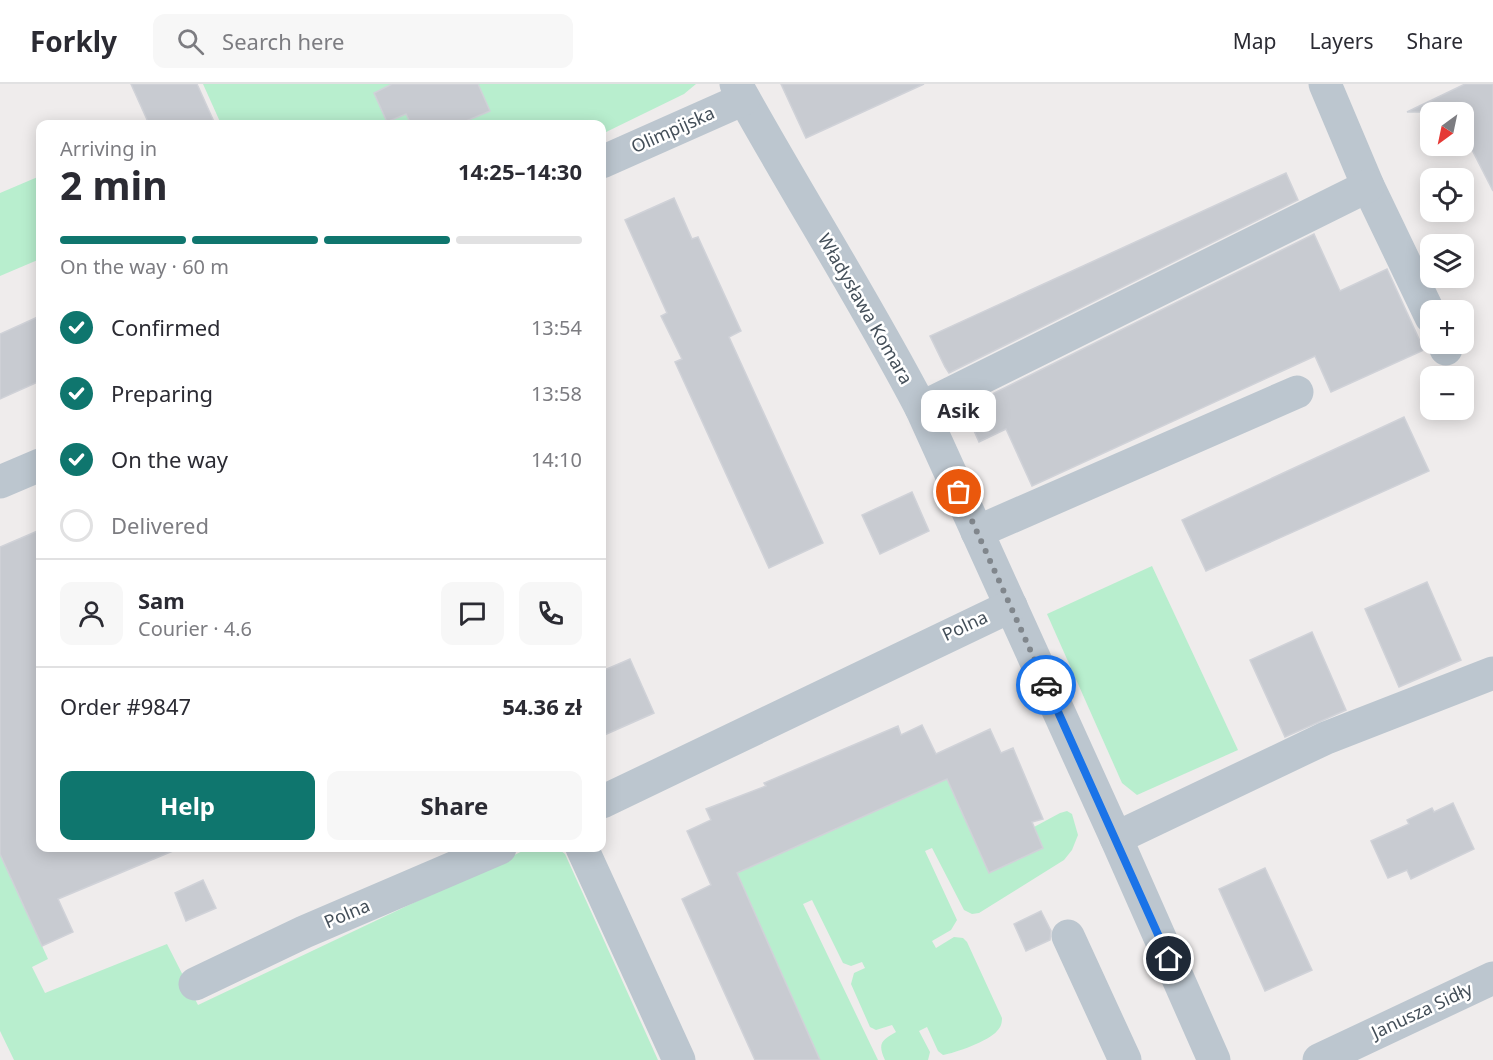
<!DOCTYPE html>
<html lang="en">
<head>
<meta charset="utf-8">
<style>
  body { margin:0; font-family:"Noto Sans",sans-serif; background:#f7f7f7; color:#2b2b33; height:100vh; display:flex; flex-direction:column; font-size:22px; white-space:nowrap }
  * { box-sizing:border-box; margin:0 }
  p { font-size:20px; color:#7c7c81 }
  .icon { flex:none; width:33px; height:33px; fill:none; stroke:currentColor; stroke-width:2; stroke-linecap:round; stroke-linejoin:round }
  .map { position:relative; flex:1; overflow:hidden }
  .details { position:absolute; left:36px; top:36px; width:570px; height:732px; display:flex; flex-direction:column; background:#fff; border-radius:12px; box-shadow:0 3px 15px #0003 }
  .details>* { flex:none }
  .needle { width:39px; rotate:213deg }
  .buttons { position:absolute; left:1420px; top:18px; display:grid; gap:12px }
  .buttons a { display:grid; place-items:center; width:54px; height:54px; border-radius:12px; background:#fff; box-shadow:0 3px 15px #0003; font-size:30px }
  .pin { position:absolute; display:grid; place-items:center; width:51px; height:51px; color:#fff; margin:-26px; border:3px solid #fff; border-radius:50%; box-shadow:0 2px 6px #0007 }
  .courier { position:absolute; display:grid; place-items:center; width:60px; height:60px; margin:-30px; border:4px solid #1a73e8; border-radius:50%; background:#fff; color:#222; box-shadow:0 2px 8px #0007 }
  .bubble { position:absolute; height:42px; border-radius:12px; background:#fff; box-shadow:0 3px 15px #0003; font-size:20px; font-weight:700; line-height:42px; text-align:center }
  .summary em { font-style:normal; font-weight:700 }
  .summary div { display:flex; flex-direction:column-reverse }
  .summary { display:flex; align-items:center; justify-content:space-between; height:102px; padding:0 24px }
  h1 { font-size:39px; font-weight:700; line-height:45px }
  .bar { display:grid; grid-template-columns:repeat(4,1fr); gap:9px 6px; align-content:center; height:72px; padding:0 24px }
  .bar i { height:8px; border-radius:4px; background:#e1e1e2 }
  .bar .on { background:#0f766e }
  .bar p { grid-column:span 4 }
  .line { display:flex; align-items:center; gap:15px; padding:0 24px; border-top:2px solid #e1e1e2 }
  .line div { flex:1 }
  .round { display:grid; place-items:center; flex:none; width:63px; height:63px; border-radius:12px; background:#f7f7f7 }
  ol { padding:0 24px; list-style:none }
  li { display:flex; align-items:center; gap:18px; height:66px }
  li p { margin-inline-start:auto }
  li .icon { padding:6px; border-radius:50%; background:#0f766e; color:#fff; stroke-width:4 }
  li:last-child { color:#7c7c81 }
  li i { width:33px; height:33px; border:3px solid #e1e1e2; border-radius:50% }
  .action { display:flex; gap:12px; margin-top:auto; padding:12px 24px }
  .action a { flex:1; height:69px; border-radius:12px; background:#0f766e; color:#fff; font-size:24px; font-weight:700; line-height:69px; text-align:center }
  .action a+a { background:#f7f7f7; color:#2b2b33 }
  header { display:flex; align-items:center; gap:36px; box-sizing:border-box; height:84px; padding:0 30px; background:#fff; border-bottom:2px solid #e1e1e2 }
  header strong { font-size:28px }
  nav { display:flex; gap:33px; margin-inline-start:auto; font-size:21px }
  .search { width:420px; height:54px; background:#f7f7f7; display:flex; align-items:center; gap:15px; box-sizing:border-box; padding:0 21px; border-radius:12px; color:#7c7c81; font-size:22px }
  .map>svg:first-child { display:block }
</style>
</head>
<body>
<header>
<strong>Forkly</strong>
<div class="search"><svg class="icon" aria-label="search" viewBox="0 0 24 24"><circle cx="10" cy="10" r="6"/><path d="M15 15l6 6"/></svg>Search here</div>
<nav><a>Map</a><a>Layers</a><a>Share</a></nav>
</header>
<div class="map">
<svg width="1493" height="976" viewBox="0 0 1493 976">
  <rect width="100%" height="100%" fill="#efecec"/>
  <g fill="#b8eece">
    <path d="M203,0h493l-12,10 -82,40v-10h-381z"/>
    <path d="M40,92v83l-40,17v-83z"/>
    <path d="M1152,482l86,184 -101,45 -15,-12 -75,-169z"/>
    <path d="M947,695l42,93 54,-24 -9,-21 26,-14 7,-2 5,3 6,21 -6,15 -8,10 -85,53 -7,1 -8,-4 -32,-62 -7,3 32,69 -6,10 -19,11 4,7 18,-11 9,1 4,4 35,76c0,5 -1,9 -5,13 -8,10 -42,22 -54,24l-5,-4 -11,-24 -8,4 11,21 -2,8h-43c-8,-17 -3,-20 11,-28l-4,-7 -16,5 -6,-3 -19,-43 3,-11 11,-5 -3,-6 -11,4 -8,-3 -31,-63 -9,4 75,156h-58l-83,-187z"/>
    <path d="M529,764h28l8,6 93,206h-644l-14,-29v-177l48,105 -16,8 13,26 122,-49 31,61z"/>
  </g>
  <g fill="#c8cbd1" stroke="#d0d2d8" stroke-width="1.5">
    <path d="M131,0h66l18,40h-66z"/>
    <path d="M392,0h86l12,27 -31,13h-48l-5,-10 -19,8 -13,-29z"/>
    <path d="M781,0h143l-118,54z"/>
    <path d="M1465,0h28v107l-29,-57v-22h-57z"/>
    <path d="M1286,89l12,27 -349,173 -4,-6 -15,-31z"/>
    <path d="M674,114l18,41 6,-2 43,94 -12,6 94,206 -54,25 -94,-206 7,-3 -21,-43 6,-3 -42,-93z"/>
    <path d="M1314,150l26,57 47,-22 37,81 -93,42 -16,-36 -283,130 -26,-57 -27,13 -15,-34z"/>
    <path d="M40,232v65l-40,18v-65z"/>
    <path d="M1404,333l25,54 -223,100 -24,-51z"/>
    <path d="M912,408l17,39 -49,23 -18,-39z"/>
    <path d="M40,446v318h140l-122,51 15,33 -31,14 -42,-92v-307z"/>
    <path d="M1427,498l34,78 -62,27 -34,-78z"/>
    <path d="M1312,548l34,78 -61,27 -35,-77z"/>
    <path d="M630,575l24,54 -52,23v-65z"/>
    <path d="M922,641l14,29 54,-25 11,24 12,-5 30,71 -11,3 11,26 -54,25 -42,-94 -210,94 83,187h-65l-73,-161 29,-14 -24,-54 24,-11 -5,-11 60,-23 -2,-3 134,-57 3,9z"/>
    <path d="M1453,719l21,46 -63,30 -4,-9 -19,8 -17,-37 38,-17 -2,-4 25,-12 2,4z"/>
    <path d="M1265,784l47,102 -47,21 -46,-102z"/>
    <path d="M203,796l13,28 -30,13 -11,-28z"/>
    <path d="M1041,827l10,20 -1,9 -24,11 -12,-27z"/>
  </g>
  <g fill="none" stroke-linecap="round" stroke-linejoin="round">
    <g stroke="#bcc6cf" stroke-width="33">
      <path d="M736,0c60,109 127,213 185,324l195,430 98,222"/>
      <path d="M1325,0l43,102 63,131"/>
      <path d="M602,78l142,-63"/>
      <path d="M1444,260l2,5"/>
      <path d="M921,324l447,-222"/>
      <path d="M0,398l40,-17"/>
      <path d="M977,448l320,-140"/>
      <path d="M602,718l409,-196"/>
      <path d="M1116,754l210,-100 167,-65"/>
      <path d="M582,764l97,212"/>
      <path d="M1068,852l57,124"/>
      <path d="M195,900l109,-52 196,-84"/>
      <path d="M1319,976l174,-82"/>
    </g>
  </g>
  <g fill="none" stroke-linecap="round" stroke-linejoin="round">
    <path stroke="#80868c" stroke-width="6" stroke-dasharray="0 10.8" d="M959,408l87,193"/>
    <path stroke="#1a73e8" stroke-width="8" d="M1046,601l123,274"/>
  </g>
  <g text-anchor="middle" stroke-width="5" stroke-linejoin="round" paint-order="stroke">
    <g font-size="18" fill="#444f59" stroke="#fff">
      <text transform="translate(673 46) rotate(-24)" y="6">Olimpijska</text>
      <text transform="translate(865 225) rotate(60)" y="6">Władysława Komara</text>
      <text transform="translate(965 542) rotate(-25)" y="6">Polna</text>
      <text transform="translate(347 830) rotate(-23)" y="6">Polna</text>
      <text transform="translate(1422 927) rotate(-25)" y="6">Janusza Sidły</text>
    </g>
  </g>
</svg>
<div class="buttons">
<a><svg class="needle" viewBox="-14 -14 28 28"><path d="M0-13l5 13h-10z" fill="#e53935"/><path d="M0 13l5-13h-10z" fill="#7c7c81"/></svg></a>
<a><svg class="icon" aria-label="locate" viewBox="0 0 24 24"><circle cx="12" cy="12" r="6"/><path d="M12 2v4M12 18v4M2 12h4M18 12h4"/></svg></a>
<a><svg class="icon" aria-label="layers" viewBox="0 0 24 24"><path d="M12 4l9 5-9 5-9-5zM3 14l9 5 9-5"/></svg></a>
<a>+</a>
<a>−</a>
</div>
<div class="pin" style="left:959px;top:408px;background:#ea580c"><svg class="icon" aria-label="bag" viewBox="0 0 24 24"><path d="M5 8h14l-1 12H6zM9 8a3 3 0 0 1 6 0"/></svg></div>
<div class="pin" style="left:1169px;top:875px;background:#1f2937"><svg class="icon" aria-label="home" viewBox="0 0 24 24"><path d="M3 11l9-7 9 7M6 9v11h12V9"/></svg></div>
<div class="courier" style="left:1046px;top:601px"><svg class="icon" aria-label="car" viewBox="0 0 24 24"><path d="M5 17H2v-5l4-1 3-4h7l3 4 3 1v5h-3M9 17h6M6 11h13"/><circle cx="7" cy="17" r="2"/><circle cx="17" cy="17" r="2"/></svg></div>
<div class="bubble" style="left:921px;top:306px;width:75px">Asik</div>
<section class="details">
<div class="summary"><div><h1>2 min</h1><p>Arriving in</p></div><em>14:25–14:30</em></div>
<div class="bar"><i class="on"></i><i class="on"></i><i class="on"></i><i></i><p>On the way · 60 m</p></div>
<ol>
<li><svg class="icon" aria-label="check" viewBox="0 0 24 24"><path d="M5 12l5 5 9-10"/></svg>Confirmed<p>13:54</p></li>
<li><svg class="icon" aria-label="check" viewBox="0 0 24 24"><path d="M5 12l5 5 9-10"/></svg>Preparing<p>13:58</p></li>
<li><svg class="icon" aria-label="check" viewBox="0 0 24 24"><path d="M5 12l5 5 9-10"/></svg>On the way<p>14:10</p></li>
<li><i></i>Delivered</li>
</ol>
<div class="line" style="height:108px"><a class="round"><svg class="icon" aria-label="person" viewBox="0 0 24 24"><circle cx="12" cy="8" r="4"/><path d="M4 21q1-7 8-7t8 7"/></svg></a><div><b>Sam</b><p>Courier · 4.6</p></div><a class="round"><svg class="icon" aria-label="chat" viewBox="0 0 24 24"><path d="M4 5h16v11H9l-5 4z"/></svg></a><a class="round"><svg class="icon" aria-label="phone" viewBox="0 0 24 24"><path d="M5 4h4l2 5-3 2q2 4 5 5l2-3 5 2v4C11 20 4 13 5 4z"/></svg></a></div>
<div class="line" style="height:78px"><div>Order #9847</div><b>54.36 zł</b></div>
<div class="action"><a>Help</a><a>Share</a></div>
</section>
</div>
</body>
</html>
